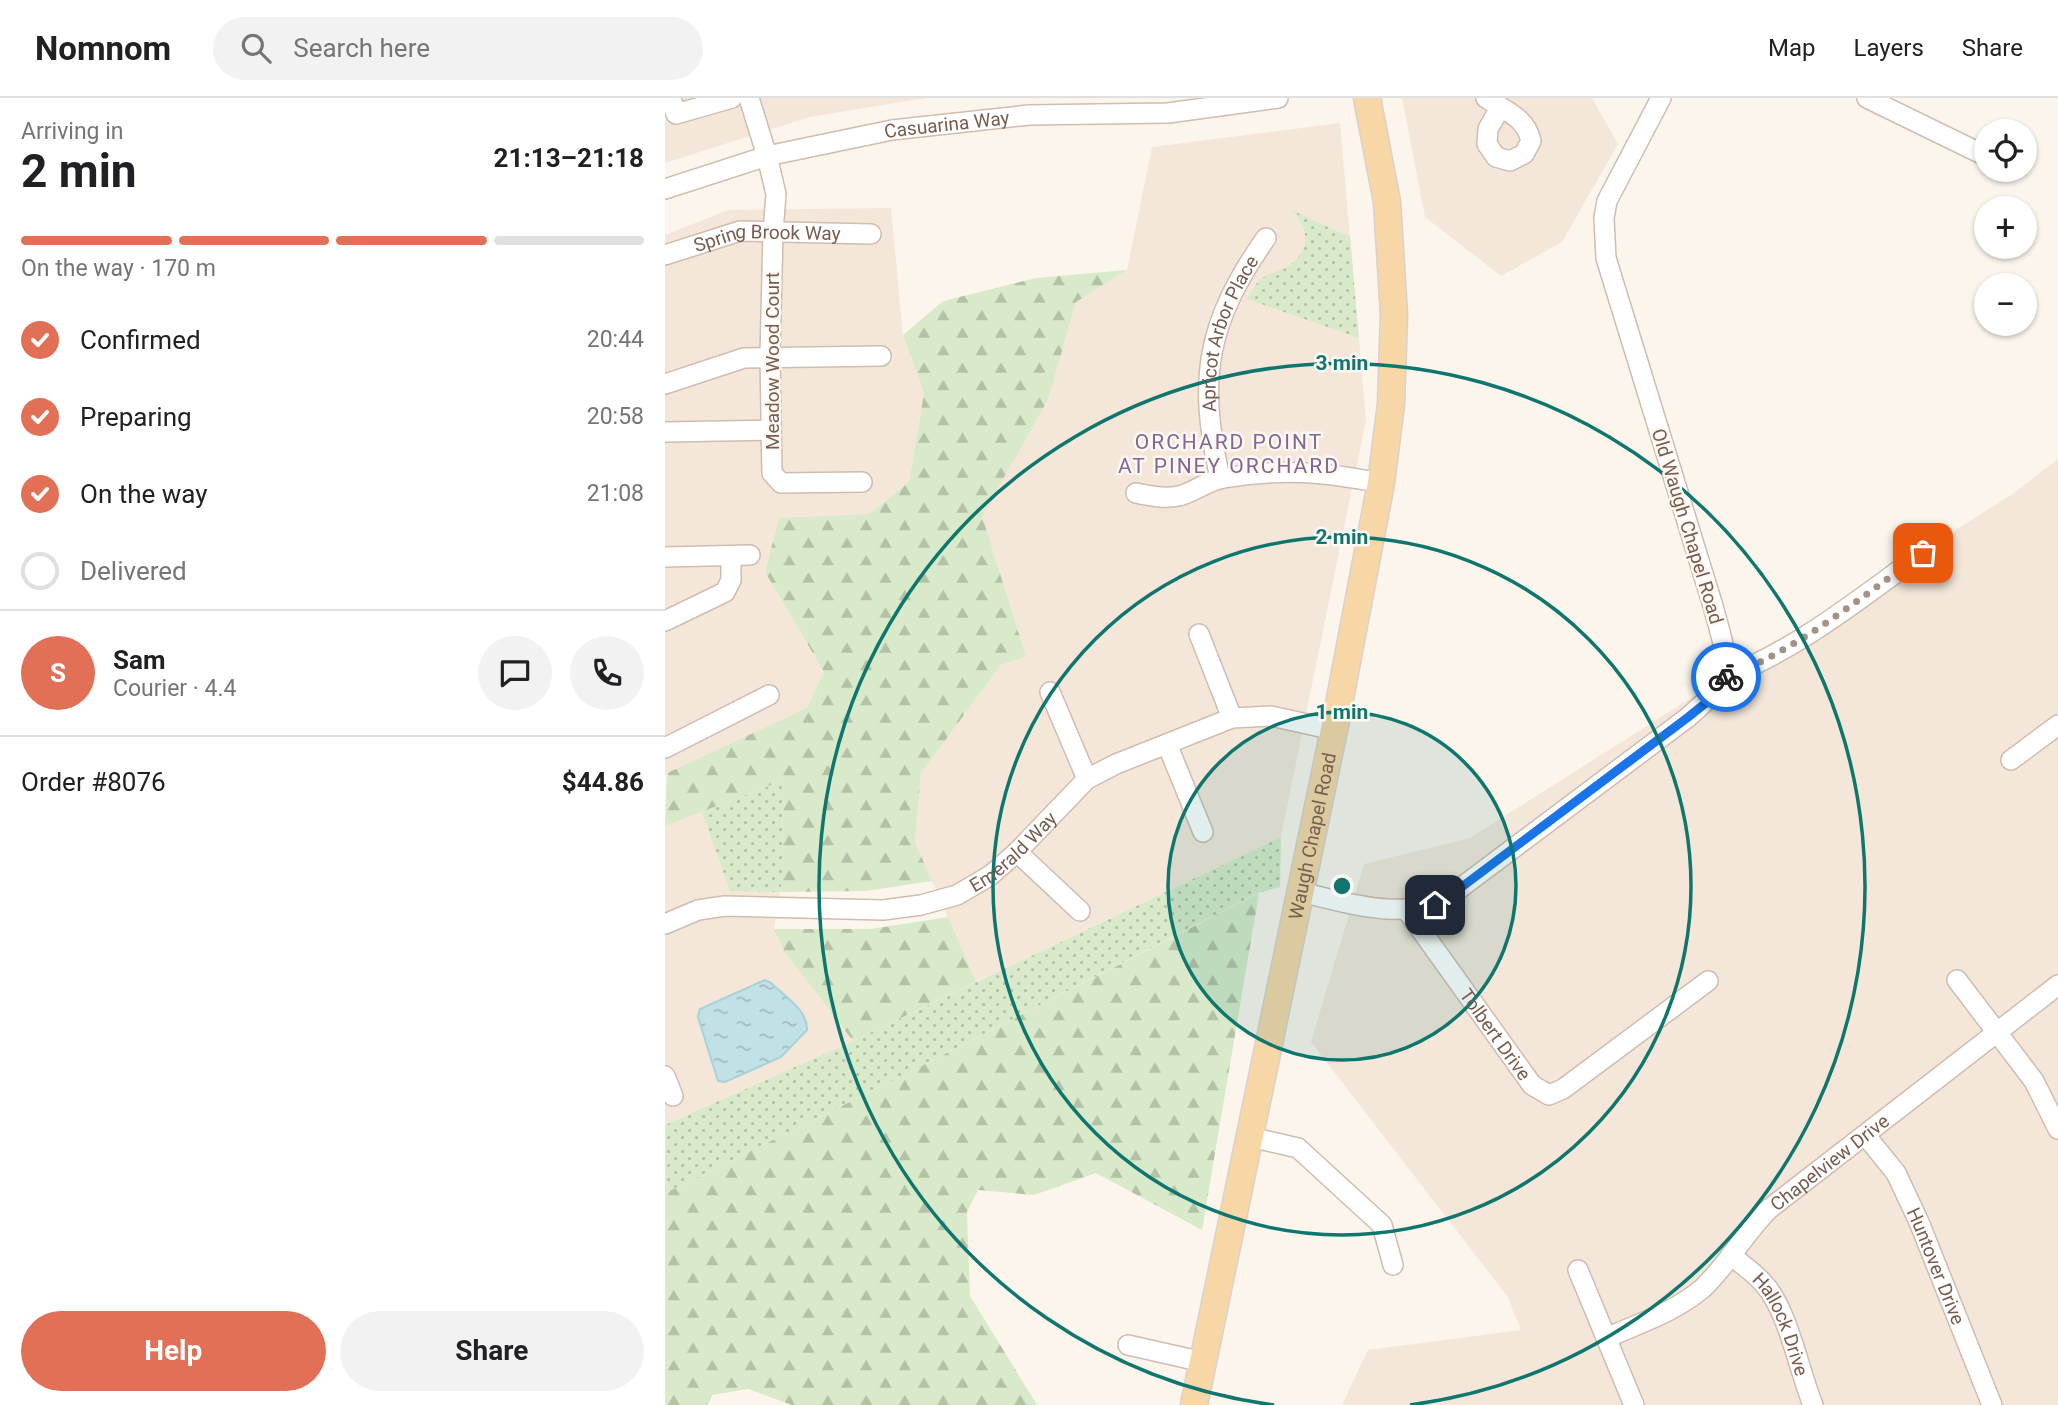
<!DOCTYPE html>
<html lang="en">
<head>
<meta charset="utf-8">
<style>
  body { margin:0; font-family:Roboto,sans-serif; background:#f2f2f2; color:#202124; height:100vh; display:flex; flex-direction:column; font-size:26px; white-space:nowrap }
  * { box-sizing:border-box; margin:0 }
  p { font-size:23px; color:#757577 }
  .icon { flex:none; width:38px; height:38px; fill:none; stroke:currentColor; stroke-width:2; stroke-linecap:round; stroke-linejoin:round }
  .map { position:relative; flex:1; overflow:hidden }
  .details { display:flex; flex-direction:column; background:#fff; width:665px }
  .details>* { flex:none }
  .controls { position:absolute; left:1309px; top:21px; display:grid; gap:14px }
  .controls a { display:grid; place-items:center; width:63px; height:63px; border-radius:50%; background:#fff; box-shadow:0 2px 5px #0004; font-size:35px }
  .pin { position:absolute; display:grid; place-items:center; width:60px; height:60px; color:#fff; margin:-30px; border-radius:14px; box-shadow:0 4px 10px #0006 }
  .courier { position:absolute; display:grid; place-items:center; width:70px; height:70px; margin:-35px; border:5px solid #1a73e8; border-radius:50%; background:#fff; color:#222; box-shadow:0 2px 9px #0007 }
  .headline em { font-style:normal; font-weight:700 }
  .headline div { display:flex; flex-direction:column-reverse }
  .headline { display:flex; align-items:center; justify-content:space-between; height:119px; padding:0 21px }
  h1 { font-size:46px; font-weight:700; line-height:52px }
  .bar { display:grid; grid-template-columns:repeat(4,1fr); gap:10px 7px; align-content:center; height:84px; padding:0 21px }
  .bar i { height:9px; border-radius:5px; background:#e0e0e0 }
  .bar .on { background:#e17056 }
  .bar p { grid-column:span 4 }
  .line { display:flex; align-items:center; gap:18px; padding:0 21px; border-top:2px solid #e0e0e0 }
  .line div { flex:1 }
  .round { display:grid; place-items:center; flex:none; width:74px; height:74px; border-radius:37px; background:#f2f2f2 }
  ol { padding:0 21px; list-style:none }
  li { display:flex; align-items:center; gap:21px; height:77px }
  li p { margin-inline-start:auto }
  li .icon { padding:7px; border-radius:50%; background:#e17056; color:#fff; stroke-width:4 }
  li:last-child { color:#757577 }
  li i { width:38px; height:38px; border:4px solid #e0e0e0; border-radius:50% }
  .button { display:flex; gap:14px; margin-top:auto; padding:14px 21px }
  .button a { flex:1; height:80px; border-radius:42px; background:#e17056; color:#fff; font-size:28px; font-weight:700; line-height:80px; text-align:center }
  .button a+a { background:#f2f2f2; color:#202124 }
  header { display:flex; align-items:center; gap:42px; box-sizing:border-box; height:98px; padding:0 35px; background:#fff; border-bottom:2px solid #e0e0e0 }
  header strong { font-size:33px }
  nav { display:flex; gap:38px; margin-inline-start:auto; font-size:24px }
  .search { width:490px; height:63px; background:#f2f2f2; display:flex; align-items:center; gap:18px; box-sizing:border-box; padding:0 24px; border-radius:38px; color:#757577; font-size:26px }
  main { display:flex; flex:1; min-height:0 }
  .map>svg:first-child { display:block }
</style>
</head>
<body>
<header>
<strong>Nomnom</strong>
<div class="search"><svg class="icon" aria-label="search" viewBox="0 0 24 24"><circle cx="10" cy="10" r="6"/><path d="M15 15l6 6"/></svg>Search here</div>
<nav><a>Map</a><a>Layers</a><a>Share</a></nav>
</header>
<main>
<section class="details">
<div class="headline"><div><h1>2 min</h1><p>Arriving in</p></div><em>21:13–21:18</em></div>
<div class="bar"><i class="on"></i><i class="on"></i><i class="on"></i><i></i><p>On the way · 170 m</p></div>
<ol>
<li><svg class="icon" aria-label="check" viewBox="0 0 24 24"><path d="M5 12l5 5 9-10"/></svg>Confirmed<p>20:44</p></li>
<li><svg class="icon" aria-label="check" viewBox="0 0 24 24"><path d="M5 12l5 5 9-10"/></svg>Preparing<p>20:58</p></li>
<li><svg class="icon" aria-label="check" viewBox="0 0 24 24"><path d="M5 12l5 5 9-10"/></svg>On the way<p>21:08</p></li>
<li><i></i>Delivered</li>
</ol>
<div class="line" style="height:126px"><b class="round" style="background:#e17056;color:#fff">S</b><div><b>Sam</b><p>Courier · 4.4</p></div><a class="round"><svg class="icon" aria-label="chat" viewBox="0 0 24 24"><path d="M4 5h16v11H9l-5 4z"/></svg></a><a class="round"><svg class="icon" aria-label="phone" viewBox="0 0 24 24"><path d="M5 4h4l2 5-3 2q2 4 5 5l2-3 5 2v4C11 20 4 13 5 4z"/></svg></a></div>
<div class="line" style="height:91px"><div>Order #8076</div><b>$44.86</b></div>
<div class="button"><a>Help</a><a>Share</a></div>
</section>
<div class="map">
<svg width="1393" height="1307" viewBox="0 0 1393 1307">
  <defs>
    <pattern id="forest-firs" width="22" height="20" patternUnits="userSpaceOnUse" patternTransform="scale(1.75)"><rect width="22" height="20" fill="#d8eaca"/><path d="M5 1l3.5 6h-7zM16 11l3.5 6h-7z" fill="#b4c1a6"/></pattern>
    <pattern id="park-dots" width="8" height="8" patternUnits="userSpaceOnUse" patternTransform="scale(1.75)"><rect width="8" height="8" fill="#d8eaca"/><path d="M2 2h.1M6 6h.1" fill="none" stroke="#b4c1a6" stroke-width="1.8" stroke-linecap="round"/></pattern>
    <pattern id="water-ripples" width="26" height="14" patternUnits="userSpaceOnUse" patternTransform="scale(1.75)"><rect width="26" height="14" fill="#c0e2e6"/><path d="M2 4q2-2 4 0t4 0M15 11q2-2 4 0t4 0" fill="none" stroke="#a1babd"/></pattern>
  </defs>
  <rect width="100%" height="100%" fill="#fcf5ec"/>
  <g fill="#f4e7da">
    <path d="M0,0h261l-116,19 -145,46z"/>
    <path d="M737,0h190l26,46 -56,98 -61,34 -76,-59z"/>
    <path d="M675,25l26,297 -85,417 -305,145 -61,-140 6,-69 80,-108 25,-8 -45,-140 67,-117 28,-98 51,-32 25,-123z"/>
    <path d="M226,110l12,127 21,58 -15,89 -40,32 -90,5 -14,53 59,100 -17,37 -140,64 -2,3v-541l63,-25z"/>
    <path d="M1393,361v946h-716l26,-55 153,-20 -14,-34 -196,-254 53,-178 106,-26 544,-345z"/>
    <path d="M117,683l1,92 -9,56 10,22 69,90 -188,84v-299z"/>
  </g>
  <g fill="url(#forest-firs)">
    <path d="M462,172l-51,32 -28,98 -66,116 44,141 -25,8 -80,108 -6,69 17,39 -66,10 -86,1 3,-19 -1,-92 -117,45 2,-53 140,-65 17,-36 -59,-100 14,-54 90,-4 40,-32 15,-89 -21,-58 40,-34 93,-23z"/>
    <path d="M594,795l-57,337 -106,-57 -62,22 -56,-5 -11,22 3,84 67,109h-245l-44,-16 -36,6 -5,10h-42v-212l219,-108z"/>
    <path d="M283,819l28,65 -123,59 -69,-90 -10,-22h97z"/>
  </g>
  <g fill="url(#park-dots)">
    <path d="M626,112l59,27 9,101 -112,-39c5,-8 9,-17 17,-22 7,-5 18,-6 25,-11 23,-17 20,-38 2,-56z"/>
    <path d="M117,683l1,92 -3,19 -50,-1 -28,-79z"/>
    <path d="M616,739l-1,50 -22,6 -374,192 -219,108v-68l188,-84z"/>
  </g>
  <path fill="url(#water-ripples)" stroke="#a6d2d8" stroke-width="2" d="M100,882l6,3c13,13 37,27 36,47l-26,27 -56,25 -7,-1 -20,-64 2,-8z"/>
  <g fill="none" stroke-linecap="round" stroke-linejoin="round">
    <defs>
      <g id="minor">
        <path d="M6,0l5,16 56,-16"/>
        <path d="M84,0l18,58 9,38 -3,38 -3,125 2,116 9,10 81,-1"/>
        <path d="M821,0c19,13 40,19 45,43l-7,13 -14,7 -14,-4 -9,-13 1,-15 12,-21"/>
        <path d="M1202,0l119,58"/>
        <path id="s1" d="M0,91l102,-33 125,-26 137,-15 139,-2 110,-15"/>
        <path id="s2" d="M0,157l75,-24 131,3"/>
        <path d="M0,286l79,-26 137,-2"/>
        <path d="M0,334l106,-2"/>
        <path id="s3" d="M555,380c-23,-100 -13,-156 46,-240"/>
        <path d="M471,395c14,3 28,6 43,3 16,-4 29,-16 45,-18 58,-10 100,-6 157,5"/>
        <path d="M0,459l85,-2"/>
        <path d="M0,523l60,-29 6,-12v-24"/>
        <path d="M534,536l33,84"/>
        <path d="M1059,580c74,-29 135,-79 199,-125"/>
        <path d="M385,594l37,87"/>
        <path d="M502,646l36,88"/>
        <path d="M0,650l104,-53"/>
        <path d="M1346,662l47,-35"/>
        <path d="M352,754l63,59"/>
        <path d="M635,794c49,11 105,31 151,3l236,-177c51,-43 42,-52 26,-112l-107,-348 -2,-40 3,-17 54,-103"/>
        <path id="s4" d="M741,811l126,176 17,10 14,-6 145,-108"/>
        <path id="s5" d="M0,826l33,-14 27,-4 158,4 38,-5 36,-10 34,-20 26,-23 70,-73 29,-15 116,-46 39,-2 63,14"/>
        <path d="M1292,882l77,101 24,48"/>
        <path d="M0,978l8,20"/>
        <path id="s6" d="M1201,1038l30,37 23,49 73,183"/>
        <path d="M585,1039l48,11 84,77 11,40"/>
        <path id="s7" d="M1066,1157c11,10 24,18 33,29 24,26 35,87 49,121"/>
        <path d="M913,1172l56,135"/>
        <path id="s8" d="M941,1240c34,-15 69,-26 97,-50 25,-24 42,-55 66,-79l289,-224"/>
        <path d="M463,1247l75,17"/>
      </g>
      <g id="major">
        <path id="s9" d="M529,1307l140,-675 47,-247 10,-79 3,-89 -7,-113 -20,-104"/>
      </g>
    </defs>
    <use href="#minor" stroke="#cfbdb0" stroke-width="22"/>
    <use href="#major" stroke="#d9d1cd" stroke-width="29"/>
    <use href="#minor" stroke="#fff" stroke-width="19"/>
    <use href="#major" stroke="#f8d7a7" stroke-width="26"/>
  </g>
  <g fill="none" stroke-linecap="round" stroke-linejoin="round">
    <path stroke="#a69285" stroke-width="7" stroke-dasharray="0 12.6" d="M1061,579c73,-28 134,-79 197,-124"/>
    <path stroke="#1a73e8" stroke-width="9" d="M770,807l16,-10 236,-177 20,-16 19,-25"/>
  </g>
  <circle cx="677" cy="788" r="174" fill="#0f766e" fill-opacity=".12"/>
  <g fill="none" stroke="#0f766e" stroke-width="3.5">
    <circle cx="677" cy="788" r="174"/>
    <circle cx="677" cy="788" r="349"/>
    <path d="M609 1307A523 523 0 1 1 745 1307"/>
  </g>
  <g text-anchor="middle" stroke-width="5" stroke-linejoin="round" paint-order="stroke">
    <g font-size="19" fill="#785c4e" stroke="#fff9f3">
      <text dy="7" stroke="none"><textPath href="#s1" startOffset="290">Casuarina Way</textPath></text>
      <text dy="7" stroke="none"><textPath href="#s2" startOffset="105">Spring Brook Way</textPath></text>
      <text dy="7" stroke="none"><textPath href="#s3" startOffset="149">Apricot Arbor Place</textPath></text>
      <text transform="translate(107 263) rotate(-90)" y="7">Meadow Wood Court</text>
      <text transform="translate(1023 428) rotate(73)" y="7">Old Waugh Chapel Road</text>
      <text dy="7" stroke="none"><textPath href="#s9" startOffset="581">Waugh Chapel Road</textPath></text>
      <text dy="7" stroke="none"><textPath href="#s5" startOffset="368">Emerald Way</textPath></text>
      <text dy="7" stroke="none"><textPath href="#s4" startOffset="154">Tolbert Drive</textPath></text>
      <text dy="7" stroke="none"><textPath href="#s8" startOffset="289">Chapelview Drive</textPath></text>
      <text dy="7" stroke="none"><textPath href="#s6" startOffset="149">Huntover Drive</textPath></text>
      <text dy="7" stroke="none"><textPath href="#s7" startOffset="88">Hallock Drive</textPath></text>
    </g>
    <g font-size="21" letter-spacing="2" fill="#836693" stroke="#fff9f3">
      <text x="564" y="351">ORCHARD POINT<tspan x="564" dy="24">AT PINEY ORCHARD</tspan></text>
    </g>
  </g>
  <circle cx="677" cy="788" r="10" fill="#0f766e" stroke="#fff9f3" stroke-width="3.5"/>
  <g font-size="21" text-anchor="middle" font-weight="bold" fill="#0f766e" stroke="#fff9f3" stroke-width="5" stroke-linejoin="round" paint-order="stroke">
    <text x="677" y="272">3 min</text>
    <text x="677" y="446">2 min</text>
    <text x="677" y="621">1 min</text>
  </g>
</svg>
<div class="controls">
<a><svg class="icon" aria-label="locate" viewBox="0 0 24 24"><circle cx="12" cy="12" r="6"/><path d="M12 2v4M12 18v4M2 12h4M18 12h4"/></svg></a>
<a>+</a>
<a>−</a>
</div>
<div class="pin" style="left:1258px;top:455px;background:#ea580c"><svg class="icon" aria-label="bag" viewBox="0 0 24 24"><path d="M5 8h14l-1 12H6zM9 8a3 3 0 0 1 6 0"/></svg></div>
<div class="pin" style="left:770px;top:807px;background:#1f2937"><svg class="icon" aria-label="home" viewBox="0 0 24 24"><path d="M3 11l9-7 9 7M6 9v11h12V9"/></svg></div>
<div class="courier" style="left:1061px;top:579px"><svg class="icon" aria-label="bike" viewBox="0 0 24 24"><circle cx="6" cy="16" r="4"/><circle cx="18" cy="16" r="4"/><path d="M6 16l4-8h5l3 8M10 8l3 8H6M13 5h3"/></svg></div>
</div>
</main>
</body>
</html>
